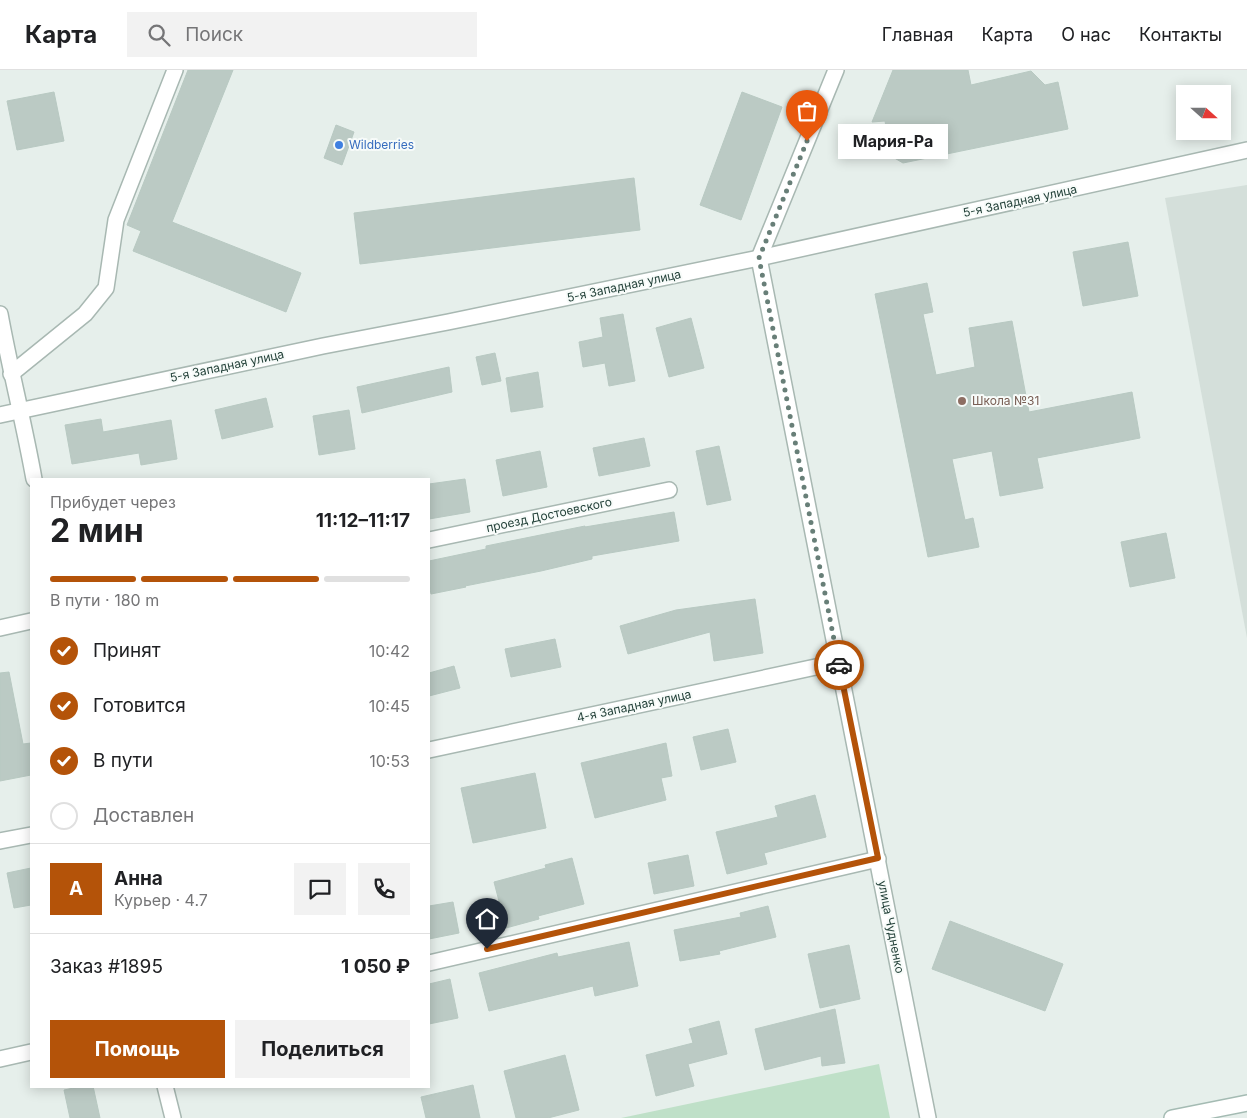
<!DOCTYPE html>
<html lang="ru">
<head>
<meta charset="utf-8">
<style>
  body { margin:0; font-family:Inter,sans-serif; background:#f2f2f2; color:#202124; height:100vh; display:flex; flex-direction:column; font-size:19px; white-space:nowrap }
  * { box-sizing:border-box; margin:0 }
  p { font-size:16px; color:#757577 }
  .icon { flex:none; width:28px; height:28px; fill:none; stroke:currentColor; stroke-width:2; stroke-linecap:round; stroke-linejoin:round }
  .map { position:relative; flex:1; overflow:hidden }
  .details { position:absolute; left:30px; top:408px; width:400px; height:610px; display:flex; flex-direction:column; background:#fff; border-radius:0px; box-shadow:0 2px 12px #0003 }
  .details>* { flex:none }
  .needle { width:32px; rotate:111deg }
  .fabs { position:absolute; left:1176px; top:15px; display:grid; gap:10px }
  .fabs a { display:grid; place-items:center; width:55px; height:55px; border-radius:0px; background:#fff; box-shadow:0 2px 12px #0003; font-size:25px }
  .pin { position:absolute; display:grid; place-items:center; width:42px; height:42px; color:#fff; margin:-51px -21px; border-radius:50% 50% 50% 0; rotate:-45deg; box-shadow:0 0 5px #0007 }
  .pin .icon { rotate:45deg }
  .courier { position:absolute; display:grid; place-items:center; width:50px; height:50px; margin:-25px; border:4px solid #b45309; border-radius:50%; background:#fff; color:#222; box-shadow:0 1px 6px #0007 }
  .bubble { position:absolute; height:35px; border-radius:0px; background:#fff; box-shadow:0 2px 12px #0003; font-size:16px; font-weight:700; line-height:35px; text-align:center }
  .summary em { font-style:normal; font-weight:700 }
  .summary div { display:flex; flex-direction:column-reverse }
  .summary { display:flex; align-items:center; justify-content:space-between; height:85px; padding:0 20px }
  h1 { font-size:32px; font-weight:700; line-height:38px }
  .bar { display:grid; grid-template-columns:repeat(4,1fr); gap:8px 5px; align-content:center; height:60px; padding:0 20px }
  .bar i { height:6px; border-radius:4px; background:#e0e0e0 }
  .bar .on { background:#b45309 }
  .bar p { grid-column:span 4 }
  .line { display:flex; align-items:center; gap:12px; padding:0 20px; border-top:1px solid #e0e0e0 }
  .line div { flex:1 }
  .round { display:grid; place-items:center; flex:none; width:52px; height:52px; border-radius:0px; background:#f2f2f2 }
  ol { padding:0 20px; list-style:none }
  li { display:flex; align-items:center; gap:15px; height:55px }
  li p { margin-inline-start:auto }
  li .icon { padding:5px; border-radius:50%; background:#b45309; color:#fff; stroke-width:4 }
  li:last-child { color:#757577 }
  li i { width:28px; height:28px; border:2px solid #e0e0e0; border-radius:50% }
  .button { display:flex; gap:10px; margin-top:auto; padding:10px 20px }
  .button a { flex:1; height:58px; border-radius:0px; background:#b45309; color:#fff; font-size:20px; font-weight:700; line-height:58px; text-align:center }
  .button a+a { background:#f2f2f2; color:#202124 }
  header { display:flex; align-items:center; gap:30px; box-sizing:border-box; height:70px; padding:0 25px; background:#fff; border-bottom:1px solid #e0e0e0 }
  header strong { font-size:24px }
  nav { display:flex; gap:28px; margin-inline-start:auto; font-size:18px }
  .search { width:350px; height:45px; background:#f2f2f2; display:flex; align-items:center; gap:12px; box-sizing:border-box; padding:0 18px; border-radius:0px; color:#757577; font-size:19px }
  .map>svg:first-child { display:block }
</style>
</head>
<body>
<header>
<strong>Карта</strong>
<div class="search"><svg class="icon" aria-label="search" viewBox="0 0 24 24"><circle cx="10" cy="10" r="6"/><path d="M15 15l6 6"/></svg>Поиск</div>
<nav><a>Главная</a><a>Карта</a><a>О нас</a><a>Контакты</a></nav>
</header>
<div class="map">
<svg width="1247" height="1048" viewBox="0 0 1247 1048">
  <rect width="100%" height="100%" fill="#e6efeb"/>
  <path fill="#d4dfda" d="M1247,115v453l-82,-440z"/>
  <path fill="#bfe0c8" d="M879,994l11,54h-269z"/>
  <g fill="#bbcac4" stroke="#b8c9c2">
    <path d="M188,0h45l-61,152 129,51 -15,39 -153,-61 8,-20 -14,-6z"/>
    <path d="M893,0h75l3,15 60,-14 14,14 13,-3 10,47 -165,34 -12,-7 -6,-35 -13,1z"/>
    <path d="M54,22l10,49 -47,9 -10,-49z"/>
    <path d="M742,22l40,15 -41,113 -41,-15z"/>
    <path d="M336,55l18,7 -12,33 -18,-7z"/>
    <path d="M634,108l6,52 -280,34 -6,-51z"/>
    <path d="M1128,172l10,54 -55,10 -10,-54z"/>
    <path d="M927,213l6,29 -10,2 13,61 39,-8 -6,-39 43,-7 17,91 103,-20 8,46 -103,20 6,30 -43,8 -8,-45 -40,8 13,61 8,-2 6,29 -51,10 -53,-263z"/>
    <path d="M623,244l12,67 -26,5 -4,-23 -22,4 -4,-25 24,-5 -3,-19z"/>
    <path d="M691,248l13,50 -35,9 -13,-49z"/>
    <path d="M495,283l6,28 -19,4 -6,-28z"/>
    <path d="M449,297l3,25 -90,21 -5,-26z"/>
    <path d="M538,302l5,35 -32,5 -5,-34z"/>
    <path d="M266,328l7,29 -51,12 -7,-29z"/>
    <path d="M349,340l6,39 -36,6 -6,-39z"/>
    <path d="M101,349l2,13 68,-12 6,39 -36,6 -2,-12 -67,11 -7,-39z"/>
    <path d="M644,368l6,28 -51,10 -6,-28z"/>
    <path d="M719,376l12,54 -24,5 -11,-54z"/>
    <path d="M540,381l7,36 -44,9 -7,-36z"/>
    <path d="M465,409l5,33 -41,7v-35z"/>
    <path d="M674,442l5,29 -87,15v3l-51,12 -76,15 1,1 -35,7 -2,-10v-23l57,-12v-3l99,-20v1z"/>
    <path d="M1166,463l9,45 -45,9 -9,-45z"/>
    <path d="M755,529l8,54 -49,8 -4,-29 -82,22 -8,-28 56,-16z"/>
    <path d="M555,569l6,28 -50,10 -6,-28z"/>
    <path d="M454,596l6,22 -31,8v-23z"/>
    <path d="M9,602l14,72 8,-1v32l-31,6v-108z"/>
    <path d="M728,659l8,33 -35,8 -8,-33z"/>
    <path d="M666,673l6,33 -11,2 5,22 -71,18 -14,-55z"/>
    <path d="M535,703l11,55 -73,15 -12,-55z"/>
    <path d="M815,725l11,42 -62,16 3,11 -40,10 -11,-42 62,-15 -3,-11z"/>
    <path d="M688,785l6,31 -40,8 -6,-31z"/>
    <path d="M572,788l12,46 -46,12 1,3 -33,9 -12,-46 52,-14 -1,-3z"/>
    <path d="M31,798v37l-17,3 -7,-35z"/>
    <path d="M453,832l6,31 -30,6v-33z"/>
    <path d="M768,836l8,31 -57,14 1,3 -40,7 -6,-31 67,-13 -1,-4z"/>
    <path d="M950,851l113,43 -18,47 -113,-42z"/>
    <path d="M629,872l9,44 -43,10 -2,-10 -104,25 -10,-38 78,-20 1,4z"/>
    <path d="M849,875l11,54 -40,9 -12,-54z"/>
    <path d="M450,909l8,39 -29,6v-40z"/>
    <path d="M835,939l10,54 -23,3 -1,-10 -56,14 -10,-41z"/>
    <path d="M719,951l8,33 -39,10 6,22 -38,10 -10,-41 47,-12 -4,-14z"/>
    <path d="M565,985l14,55 -31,8h-32l-12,-47z"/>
    <path d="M473,1015l7,33h-54l-5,-21z"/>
    <path d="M83,1016h10l7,32h-30l-6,-28z"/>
  </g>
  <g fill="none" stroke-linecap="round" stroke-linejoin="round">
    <defs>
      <g id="street">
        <path d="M836,0l-77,188 169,860"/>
        <path d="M0,244c10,55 24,109 34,165"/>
        <path d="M11,304l74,-60 21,-26 10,-68 59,-150"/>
        <path d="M0,345l323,-69 125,-24 311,-64 488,-108"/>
        <path d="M429,470l240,-50"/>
        <path d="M0,558l31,-7"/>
        <path d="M429,680l410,-88"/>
        <path d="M0,771l31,-6"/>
        <path d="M429,893l449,-104"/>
        <path d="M0,989l31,-7"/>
        <path d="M165,1016l8,32"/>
      </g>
      <path id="secondary" d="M1172,1048l75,-15"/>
    </defs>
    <use href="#street" stroke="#a8b8b2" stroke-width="18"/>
    <use href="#secondary" stroke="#a4bbb3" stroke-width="18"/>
    <use href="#street" stroke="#fff" stroke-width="15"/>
    <use href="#secondary" stroke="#fff" stroke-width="15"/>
  </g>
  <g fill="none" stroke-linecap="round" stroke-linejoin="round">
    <path stroke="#687f78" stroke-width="5" stroke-dasharray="0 9" d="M807,71l-48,117 80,407"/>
    <path stroke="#b45309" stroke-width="6" d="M487,879l391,-91 -39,-193"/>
  </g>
  <circle fill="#3f7fe0" stroke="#f7fbf9" stroke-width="2" cx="339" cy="75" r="5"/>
  <circle fill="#8d6e63" stroke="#f7fbf9" stroke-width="2" cx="962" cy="331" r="5"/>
  <g text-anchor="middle" stroke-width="4" stroke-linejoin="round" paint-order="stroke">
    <g font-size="12" fill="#366cbe" stroke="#f7fbf9" text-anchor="start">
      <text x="349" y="79">Wildberries</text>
    </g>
    <g font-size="12" fill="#24423a" stroke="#f7fbf9">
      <text transform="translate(1020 131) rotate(-12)" y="4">5-я Западная улица</text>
      <text transform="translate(624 216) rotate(-12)" y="4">5-я Западная улица</text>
      <text transform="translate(227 296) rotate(-12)" y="4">5-я Западная улица</text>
      <text transform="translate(549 445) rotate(-12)" y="4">проезд Достоевского</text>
      <text transform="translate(634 636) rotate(-12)" y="4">4-я Западная улица</text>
      <text transform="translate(891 857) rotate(79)" y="4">улица Чудненко</text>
    </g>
    <g font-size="12" fill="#785e54" stroke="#f7fbf9" text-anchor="start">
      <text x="972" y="335">Школа №31</text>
    </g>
  </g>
</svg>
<div class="fabs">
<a><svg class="needle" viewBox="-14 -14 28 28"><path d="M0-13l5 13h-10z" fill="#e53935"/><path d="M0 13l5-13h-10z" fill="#757577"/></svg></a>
</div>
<div class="pin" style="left:807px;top:71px;background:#ea580c"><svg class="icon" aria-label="bag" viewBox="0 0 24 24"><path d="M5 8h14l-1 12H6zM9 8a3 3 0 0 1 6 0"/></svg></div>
<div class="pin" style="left:487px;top:879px;background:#1f2937"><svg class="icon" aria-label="home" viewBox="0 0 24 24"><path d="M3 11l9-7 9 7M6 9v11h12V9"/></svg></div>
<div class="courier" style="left:839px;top:595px"><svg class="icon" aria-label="car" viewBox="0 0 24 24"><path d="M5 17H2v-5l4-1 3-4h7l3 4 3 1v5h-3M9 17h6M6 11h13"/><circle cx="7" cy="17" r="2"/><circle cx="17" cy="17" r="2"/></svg></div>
<div class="bubble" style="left:838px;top:54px;width:110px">Мария-Ра</div>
<section class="details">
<div class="summary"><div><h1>2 мин</h1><p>Прибудет через</p></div><em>11:12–11:17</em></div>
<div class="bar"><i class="on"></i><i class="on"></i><i class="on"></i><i></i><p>В пути · 180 m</p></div>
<ol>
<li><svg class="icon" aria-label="check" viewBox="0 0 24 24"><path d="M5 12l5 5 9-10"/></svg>Принят<p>10:42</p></li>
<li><svg class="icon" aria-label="check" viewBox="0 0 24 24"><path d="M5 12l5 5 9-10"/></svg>Готовится<p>10:45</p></li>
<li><svg class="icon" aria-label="check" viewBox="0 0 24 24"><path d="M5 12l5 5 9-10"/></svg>В пути<p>10:53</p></li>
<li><i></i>Доставлен</li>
</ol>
<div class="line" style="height:90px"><b class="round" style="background:#b45309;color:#fff">А</b><div><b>Анна</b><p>Курьер · 4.7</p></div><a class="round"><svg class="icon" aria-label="chat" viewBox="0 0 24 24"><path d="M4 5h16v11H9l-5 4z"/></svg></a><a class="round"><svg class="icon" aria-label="phone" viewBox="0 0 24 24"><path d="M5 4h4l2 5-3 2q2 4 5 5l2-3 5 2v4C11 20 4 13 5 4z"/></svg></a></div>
<div class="line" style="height:65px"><div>Заказ #1895</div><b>1 050 ₽</b></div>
<div class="button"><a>Помощь</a><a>Поделиться</a></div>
</section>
</div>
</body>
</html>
